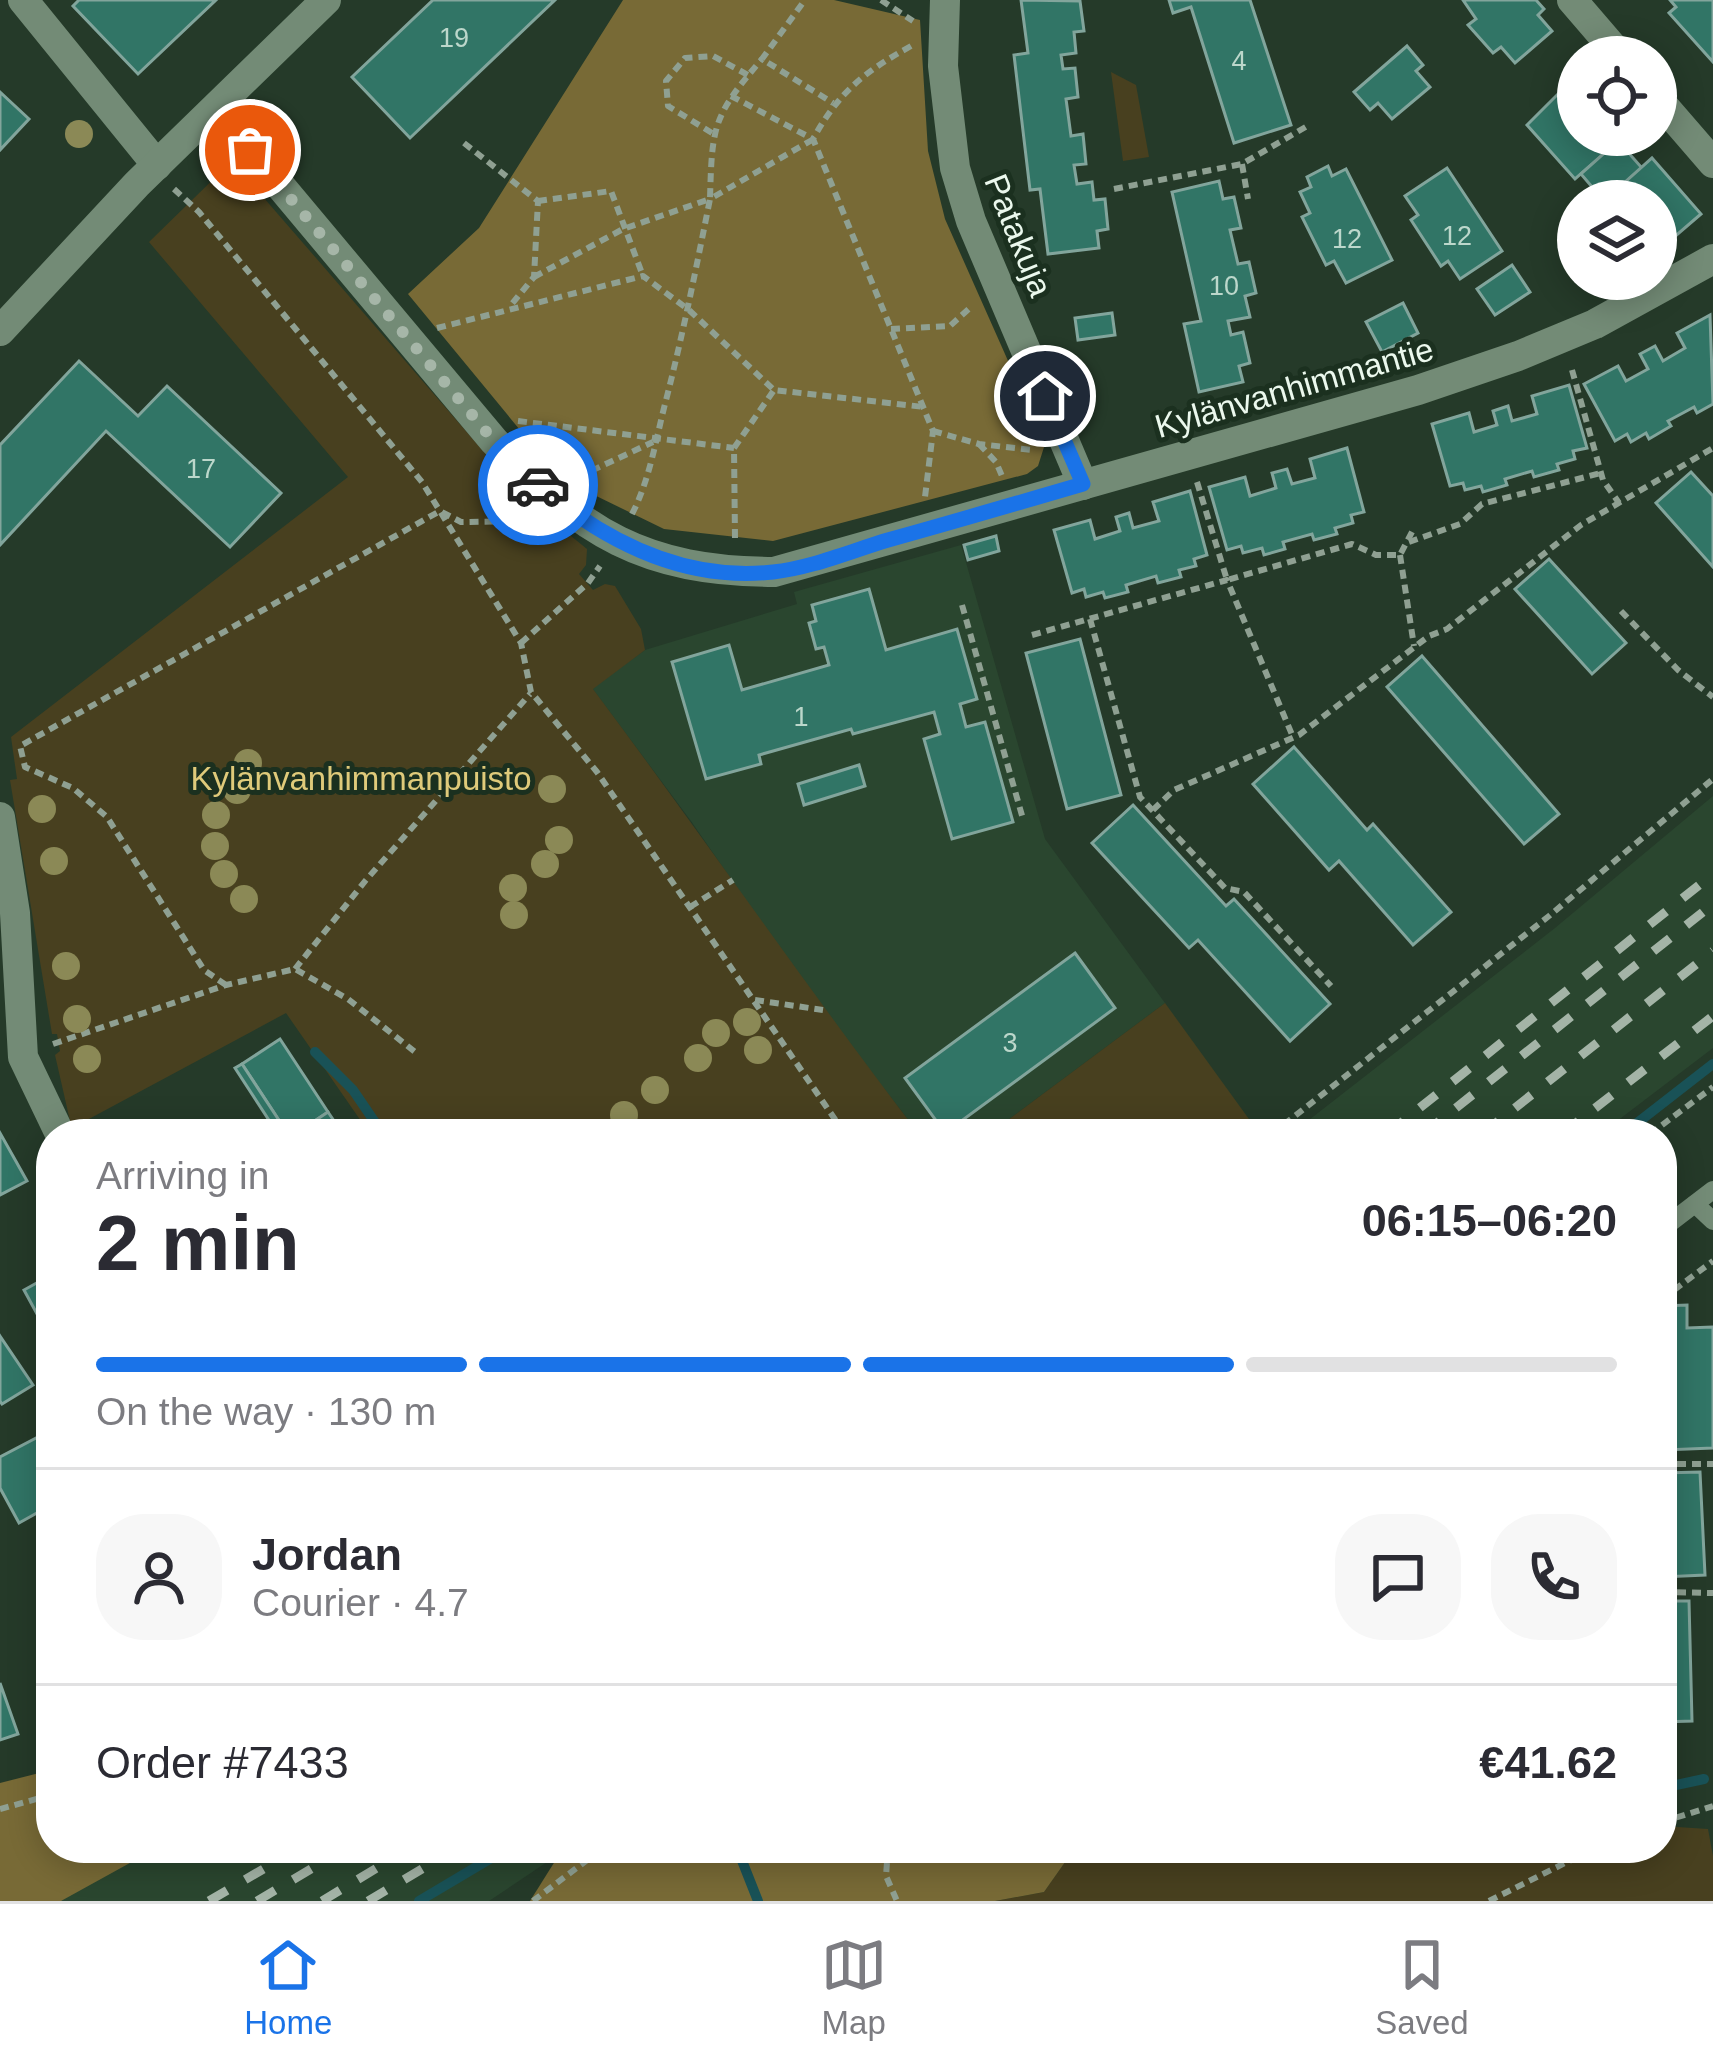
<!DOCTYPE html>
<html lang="en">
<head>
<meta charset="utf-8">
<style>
  body { margin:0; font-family:Arial,sans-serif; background:#f7f7f7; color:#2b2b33; height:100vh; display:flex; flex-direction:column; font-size:45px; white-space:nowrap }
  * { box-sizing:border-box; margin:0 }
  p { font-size:39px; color:#7c7c81 }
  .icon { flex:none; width:66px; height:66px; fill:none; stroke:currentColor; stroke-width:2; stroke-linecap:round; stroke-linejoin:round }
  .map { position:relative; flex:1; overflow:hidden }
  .panel { position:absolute; left:36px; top:1119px; width:1641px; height:744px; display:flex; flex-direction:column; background:#fff; border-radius:48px; box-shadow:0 6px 30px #0003 }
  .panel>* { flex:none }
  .fabs { position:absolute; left:1557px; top:36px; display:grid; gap:24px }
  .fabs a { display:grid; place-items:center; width:120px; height:120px; border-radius:50%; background:#fff; box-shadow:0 6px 30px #0003; font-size:60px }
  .pin { position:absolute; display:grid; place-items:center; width:102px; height:102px; color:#fff; margin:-51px; border:6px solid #fff; border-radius:50%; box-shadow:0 3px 12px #0007 }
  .courier { position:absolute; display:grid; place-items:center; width:120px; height:120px; margin:-60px; border:9px solid #1a73e8; border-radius:50%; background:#fff; color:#222; box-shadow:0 3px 15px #0007 }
  .overview em { font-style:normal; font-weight:700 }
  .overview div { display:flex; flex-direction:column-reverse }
  .overview { display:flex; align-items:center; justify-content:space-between; height:204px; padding:0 60px }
  h1 { font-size:78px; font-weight:700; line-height:90px }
  .bar { display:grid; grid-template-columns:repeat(4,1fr); gap:18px 12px; align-content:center; height:144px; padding:0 60px }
  .bar i { height:15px; border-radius:9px; background:#e1e1e2 }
  .bar .selected { background:#1a73e8 }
  .bar p { grid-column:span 4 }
  .line { display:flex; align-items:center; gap:30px; padding:0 60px; border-top:3px solid #e1e1e2 }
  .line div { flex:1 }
  .round { display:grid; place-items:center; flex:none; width:126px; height:126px; border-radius:48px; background:#f7f7f7 }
  .dock { display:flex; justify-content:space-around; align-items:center; height:168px; border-top:3px solid #e1e1e2; background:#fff; font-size:33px; color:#7c7c81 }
  .dock a { display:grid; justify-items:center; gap:6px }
  .dock .selected { color:#1a73e8 }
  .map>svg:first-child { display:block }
</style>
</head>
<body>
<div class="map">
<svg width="1713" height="1901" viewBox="0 0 1713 1901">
  <rect width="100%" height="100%" fill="#253a29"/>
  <g fill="#2a462f">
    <path d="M961,545l84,294 120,164 -176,131h-70l-117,-152 -111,-161 -99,-133 53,-38 152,-46 -3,-12z"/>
    <path d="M1713,796v252l-113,86h-309l264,-206z"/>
    <path d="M127,1848h441l-79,53h-458z"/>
  </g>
  <g fill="#48401f">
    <path d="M1111,72l25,13 13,72 -26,4z"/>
    <path d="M232,161l291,336 64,52 -1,16 -7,9 14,16 12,-6 10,2 26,43 4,21 -52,39c110,147 214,299 326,445h-549l-84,-121 -212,114 3,7h-4l-18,-79 5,-4 -3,-17h-5l-42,-254 7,-1 -6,-42 337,-260 -199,-235z"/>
    <path d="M1165,1003l89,123 -15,8h-250z"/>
    <path d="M1662,1826l46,3 5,27v45h-718l49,-9 31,-44h217l150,11 32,-11h188z"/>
  </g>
  <g fill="#786a36">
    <path d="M623,0h211l86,20 8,131 17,68 100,225 -7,22 -11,8 -254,67 -109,-12 -80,-39 -36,-26 -140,-170 71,-66z"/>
    <path d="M51,1770v78h106l-96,53h-61v-118z"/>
    <path d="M573,1848h502l-31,44 -49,9h-465l27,-43z"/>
    <path d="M1292,1848h143l7,11z"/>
  </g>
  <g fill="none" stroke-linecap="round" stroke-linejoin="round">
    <g stroke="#195257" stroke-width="10">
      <path d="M315,1052l38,38 30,44"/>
      <path d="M1623,1134l90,-70"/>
      <path d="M1662,1788l42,-9"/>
      <path d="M737,1848l21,53"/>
      <path d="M419,1901l89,-53"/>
    </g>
  </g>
  <g fill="#317566" stroke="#82a59c" stroke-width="3">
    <path d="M79,0h137l-78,74 -65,-68z"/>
    <path d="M433,0h122l-145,138 -58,-61z"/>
    <path d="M1021,0l59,1 4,30 -10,1 2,21 -15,2 2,14 12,-1 3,29 -12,2 5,37 12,-2 3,30 -12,1 3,19 15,-2 2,18 11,-1 3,30 -11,2 2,17 -51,6 -8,-65 -10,1 -16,-135 14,-2z"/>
    <path d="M1169,0h81l41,125 -57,18 -43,-136 -18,6z"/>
    <path d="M1463,0h73l8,9 -6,6 14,16 -37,32 -14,-16 -8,6 -25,-28 8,-6z"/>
    <path d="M1670,0h43v62l-44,-49 7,-6z"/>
    <path d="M1407,46l16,19 -7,6 14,16 -38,32 -14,-16 -8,7 -16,-18z"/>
    <path d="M1572,80l6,6v49l45,2 -48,42 -48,-54z"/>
    <path d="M0,92l29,27 -29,31z"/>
    <path d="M1618,141l24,27 -38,33 -23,-27z"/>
    <path d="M1652,158l49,56 -29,25 -3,-3 -13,11v-46h-52z"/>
    <path d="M1328,166l4,10 14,-7 46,91 -46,23 -12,-22 -8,4 -24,-48 8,-4 -10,-21 11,-5 -4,-10z"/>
    <path d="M1447,168l55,83 -42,28 -12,-18 -7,5 -30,-46 7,-5 -13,-19z"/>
    <path d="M1219,181l4,18 11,-2 7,31 -11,2 8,34 11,-2 7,31 -11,3 5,21 -22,4 3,14 12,-3 7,31 -11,3 4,16 -44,10 -15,-68 17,-3 -29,-129z"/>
    <path d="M1512,265l18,27 -35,23 -18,-26z"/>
    <path d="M1403,303l15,30 -36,19 -16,-30z"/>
    <path d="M1112,313l3,22 -37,5 -3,-22z"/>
    <path d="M1710,315l3,89 -16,9 -3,-6 -26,14 3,5 -22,13 -3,-6 -15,9 -4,-8 -12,7 -31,-57 34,-18 8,15 22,-12 -8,-15 15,-8 8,15 22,-13 -8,-15z"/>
    <path d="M79,361l59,55 29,-30 114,107 -51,54 -124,-116 -106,114v-100z"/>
    <path d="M1569,385l18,63 -14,3 2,8 -18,5 2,6 -25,7 -2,-6 -27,8 2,6 -24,7 -2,-6 -16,4 -2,-7 -13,3 -18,-62 37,-11 5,19 23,-7 -4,-14 15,-5 4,15 25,-7 -5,-18z"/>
    <path d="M1347,448l17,64 -13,3 2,8 -18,5 2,6 -23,6 -2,-6 -29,8 2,7 -21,6 -2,-7 -19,5 -2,-7 -14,4 -18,-63 36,-10 5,19 26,-8 -4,-15 15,-4 5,15 23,-6 -5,-19z"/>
    <path d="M1691,472l22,24v71l-57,-64z"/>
    <path d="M1190,491l17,64 -13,4 2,7 -17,4 2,7 -23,6 -2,-7 -30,9 2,7 -23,6 -2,-6 -17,5 -2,-8 -12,4 -18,-63 36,-10 5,19 25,-8 -4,-14 13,-4 4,15 26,-7 -6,-19z"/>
    <path d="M996,536l3,15 -31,9 -4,-15z"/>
    <path d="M1549,559l77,84 -34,31 -77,-85z"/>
    <path d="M869,589l17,61 71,-21 20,70 -17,5 6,23 19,-5 28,100 -61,17 -28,-100 16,-5 -6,-22 -81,22 -2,-5 -92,26 2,9 -55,15 -34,-117 57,-17 13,45 87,-25 -5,-18 -8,2 -7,-26 7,-2 -4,-16z"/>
    <path d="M1080,639l41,156 -54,14 -41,-156z"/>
    <path d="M1422,656l137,158 -35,30 -137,-157z"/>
    <path d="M1294,747l73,83 6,-6 78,88 -38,33 -74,-84 -10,9 -76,-86z"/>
    <path d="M859,765l6,21 -61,19 -6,-21z"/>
    <path d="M1133,805l93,101 8,-7 96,105 -40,37 -92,-101 -9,8 -97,-105z"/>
    <path d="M1075,953l40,55 -170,125 -40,-55z"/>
    <path d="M280,1039l48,73 -33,22h-7l-46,-70z"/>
    <path d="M242,1064l46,70h-10l-43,-66z"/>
    <path d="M328,1112l15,22 -12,-12 -12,8 3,4h-27z"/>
    <path d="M331,1122l8,12h-17l-3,-4z"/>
    <path d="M0,1133l27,48 -27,14z"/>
    <path d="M51,1275v57l-3,2 -24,-44z"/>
    <path d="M1687,1305v23l26,-1v121l-49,2 -2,-144z"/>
    <path d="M0,1336l33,49 -31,19 -2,-3z"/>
    <path d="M38,1437l13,24v44l-32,18 -19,-35v-31z"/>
    <path d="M1700,1472l5,103 -43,2v-104z"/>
    <path d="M1662,1601h27l3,120 -30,1z"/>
    <path d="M0,1683l18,51 -18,6z"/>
  </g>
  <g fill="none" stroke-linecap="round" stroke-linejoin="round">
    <g stroke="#8fa092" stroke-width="6" stroke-dasharray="9 6" stroke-linecap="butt">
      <path d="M881,0l32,21"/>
      <path d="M802,4l-40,55 71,44"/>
      <path d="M911,46c-47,26 -72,46 -98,93l120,292 -8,66"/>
      <path d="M731,96l82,43"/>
      <path d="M712,133l-44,-27 -2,-25 19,-23 28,-2 35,19"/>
      <path d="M464,143l74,58 -4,76 -23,28"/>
      <path d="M1242,164l6,35"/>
      <path d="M174,189l25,23 223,270 99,161 10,49 66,80 248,362"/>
      <path d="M1114,189l128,-25 67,-39"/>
      <path d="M538,201l73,-10 32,85"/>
      <path d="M534,277l89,-48 87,-30c2,-74 3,-83 52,-140"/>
      <path d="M437,328l206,-52 46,34 85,80 150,17"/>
      <path d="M891,329l59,-3 22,-20"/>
      <path d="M1572,370l31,110 16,23"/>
      <path d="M518,421l216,27"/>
      <path d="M933,431l46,13 53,6"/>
      <path d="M979,444l17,18 6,14"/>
      <path d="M578,477l75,-35"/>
      <path d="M1197,482l30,98 125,-36 24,11h24l13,-25"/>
      <path d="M632,514c17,-33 23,-70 32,-106 18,-69 32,-139 46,-209l102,-59"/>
      <path d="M735,538l-1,-90 40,-58"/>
      <path d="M1409,542l51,-18 22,-20 119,-31"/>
      <path d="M1400,555l14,91"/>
      <path d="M962,605l61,214"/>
      <path d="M1621,611l57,59 35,27"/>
      <path d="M1090,619l50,178 85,91 19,4 87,94"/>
      <path d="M1032,635l195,-55 66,157"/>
      <path d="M521,643l67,-60 12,-17"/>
      <path d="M1153,810l21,-20 125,-55 130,-99 18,-7 134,-104 132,-77"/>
      <path d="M690,907l43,-27"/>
      <path d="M295,969l71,-89 164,-186"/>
      <path d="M226,985l-22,-15 -97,-153 -34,-29 -48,-21 -5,-21 420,-235 21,11 70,-1"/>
      <path d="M755,1000l68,10"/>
      <path d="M53,1044l173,-59 69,-16 53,30 71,56"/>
      <path d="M1272,1134l277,-218 164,-137"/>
      <path d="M1650,1134l63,-47"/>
      <path d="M1662,1299l51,-38"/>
      <path d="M1662,1464h51"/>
      <path d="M1662,1592l51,1"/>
      <path d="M0,1809l51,-14"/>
      <path d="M1662,1822l51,-16"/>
      <path d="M888,1848l-2,28 11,25"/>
      <path d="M533,1901l70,-53"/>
      <path d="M1489,1901l106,-53"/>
    </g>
    <g stroke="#738b76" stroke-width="18">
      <path d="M1695,1204l18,17"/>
      <path d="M1662,1229l51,-39"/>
    </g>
    <g stroke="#738b76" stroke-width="30">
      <path d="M23,0l134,165"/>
      <path d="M945,0l-2,66 12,102 16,53 112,264"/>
      <path d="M1572,0l49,57"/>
      <path d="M1656,97l57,66"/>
      <path d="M216,109l278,332c90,93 149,130 280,131l644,-182 100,-34 77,-32 118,-65"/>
      <path d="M0,817l15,96 8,144 37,77"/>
    </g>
    <path stroke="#738b76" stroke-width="30" d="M0,331l137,-147 189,-184"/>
    <g stroke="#a4b4a7" stroke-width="9" stroke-dasharray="21 21" stroke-linecap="butt">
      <path d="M1387,1134l326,-260"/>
      <path d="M1423,1134l290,-230"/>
      <path d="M1482,1134l231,-183"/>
      <path d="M1562,1134l151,-118"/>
      <path d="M209,1901l90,-53"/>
      <path d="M257,1901l89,-53"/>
      <path d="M322,1901l88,-53"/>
      <path d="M368,1901l89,-53"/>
    </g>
  </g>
  <g fill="#8b8956">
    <circle cx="79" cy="134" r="14"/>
    <circle cx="248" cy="763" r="14"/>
    <circle cx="552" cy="789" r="14"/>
    <circle cx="237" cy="790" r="14"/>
    <circle cx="42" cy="809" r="14"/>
    <circle cx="216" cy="815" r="14"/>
    <circle cx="559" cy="840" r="14"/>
    <circle cx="215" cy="846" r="14"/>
    <circle cx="54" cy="861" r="14"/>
    <circle cx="545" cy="864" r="14"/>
    <circle cx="224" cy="874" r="14"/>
    <circle cx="513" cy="888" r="14"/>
    <circle cx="244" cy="899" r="14"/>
    <circle cx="514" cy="915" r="14"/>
    <circle cx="66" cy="966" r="14"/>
    <circle cx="77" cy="1019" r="14"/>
    <circle cx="747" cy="1022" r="14"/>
    <circle cx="716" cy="1033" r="14"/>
    <circle cx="758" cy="1050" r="14"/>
    <circle cx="698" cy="1058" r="14"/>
    <circle cx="87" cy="1059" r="14"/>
    <circle cx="655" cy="1090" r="14"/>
    <circle cx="624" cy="1115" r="14"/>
  </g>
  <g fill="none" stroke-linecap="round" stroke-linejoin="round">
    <path stroke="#a6b6a8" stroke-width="12" stroke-dasharray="0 21.6" d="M250,150l244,291 44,44"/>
    <path stroke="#1a73e8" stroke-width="15" d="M538,485c66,56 145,97 235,87 38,-4 78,-21 115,-32 65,-18 130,-37 195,-56l-38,-88"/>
  </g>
  <g text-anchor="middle" stroke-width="10" stroke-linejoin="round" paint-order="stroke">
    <g font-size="27" fill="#bcd7cb">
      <text x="454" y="47">19</text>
      <text x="1239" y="70">4</text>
      <text x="1457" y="245">12</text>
      <text x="1347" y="248">12</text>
      <text x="1224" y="295">10</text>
      <text x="201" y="478">17</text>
      <text x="801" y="726">1</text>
      <text x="1010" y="1052">3</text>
    </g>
    <g font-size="33" fill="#ebf8ed" stroke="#1b301f">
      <text transform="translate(1019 235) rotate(68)" y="12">Patakuja</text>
      <text transform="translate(1294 387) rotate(-16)" y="12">Kylänvanhimmantie</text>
    </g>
    <g font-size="33" fill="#dfca7a" stroke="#1b301f">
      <text x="361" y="790">Kylänvanhimmanpuisto</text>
    </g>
  </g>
</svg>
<div class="fabs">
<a><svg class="icon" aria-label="locate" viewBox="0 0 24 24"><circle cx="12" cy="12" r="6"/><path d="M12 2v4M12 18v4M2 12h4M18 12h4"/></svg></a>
<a><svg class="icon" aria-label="layers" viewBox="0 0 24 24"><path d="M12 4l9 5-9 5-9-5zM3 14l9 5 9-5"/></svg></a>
</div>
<div class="pin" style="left:250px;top:150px;background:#ea580c"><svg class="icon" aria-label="bag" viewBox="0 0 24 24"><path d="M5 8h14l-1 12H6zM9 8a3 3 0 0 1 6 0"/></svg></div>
<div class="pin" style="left:1045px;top:396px;background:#1f2937"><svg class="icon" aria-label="home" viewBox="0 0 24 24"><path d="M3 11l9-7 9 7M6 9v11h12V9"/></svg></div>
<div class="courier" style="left:538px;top:485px"><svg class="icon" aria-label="car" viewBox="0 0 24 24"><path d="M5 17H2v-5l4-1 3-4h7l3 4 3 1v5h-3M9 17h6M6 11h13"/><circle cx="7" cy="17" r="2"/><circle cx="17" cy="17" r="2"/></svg></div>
<section class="panel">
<div class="overview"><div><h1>2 min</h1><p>Arriving in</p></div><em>06:15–06:20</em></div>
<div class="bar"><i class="selected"></i><i class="selected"></i><i class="selected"></i><i></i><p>On the way · 130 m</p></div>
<div class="line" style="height:216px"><a class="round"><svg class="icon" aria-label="person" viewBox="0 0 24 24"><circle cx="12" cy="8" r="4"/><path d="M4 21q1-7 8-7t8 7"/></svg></a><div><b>Jordan</b><p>Courier · 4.7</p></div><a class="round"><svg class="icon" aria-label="chat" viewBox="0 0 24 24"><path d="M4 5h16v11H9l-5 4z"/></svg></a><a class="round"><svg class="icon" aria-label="phone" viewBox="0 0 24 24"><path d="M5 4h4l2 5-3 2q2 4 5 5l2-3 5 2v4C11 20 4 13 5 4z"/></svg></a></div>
<div class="line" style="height:156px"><div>Order #7433</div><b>€41.62</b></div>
</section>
</div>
<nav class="dock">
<a class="selected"><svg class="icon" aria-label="home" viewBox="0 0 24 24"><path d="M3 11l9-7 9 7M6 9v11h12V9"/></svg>Home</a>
<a><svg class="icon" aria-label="map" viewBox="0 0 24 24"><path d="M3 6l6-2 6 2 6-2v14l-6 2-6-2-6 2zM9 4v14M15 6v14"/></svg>Map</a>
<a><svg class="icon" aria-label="saved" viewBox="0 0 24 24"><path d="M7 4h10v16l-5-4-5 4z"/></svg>Saved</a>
</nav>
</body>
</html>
